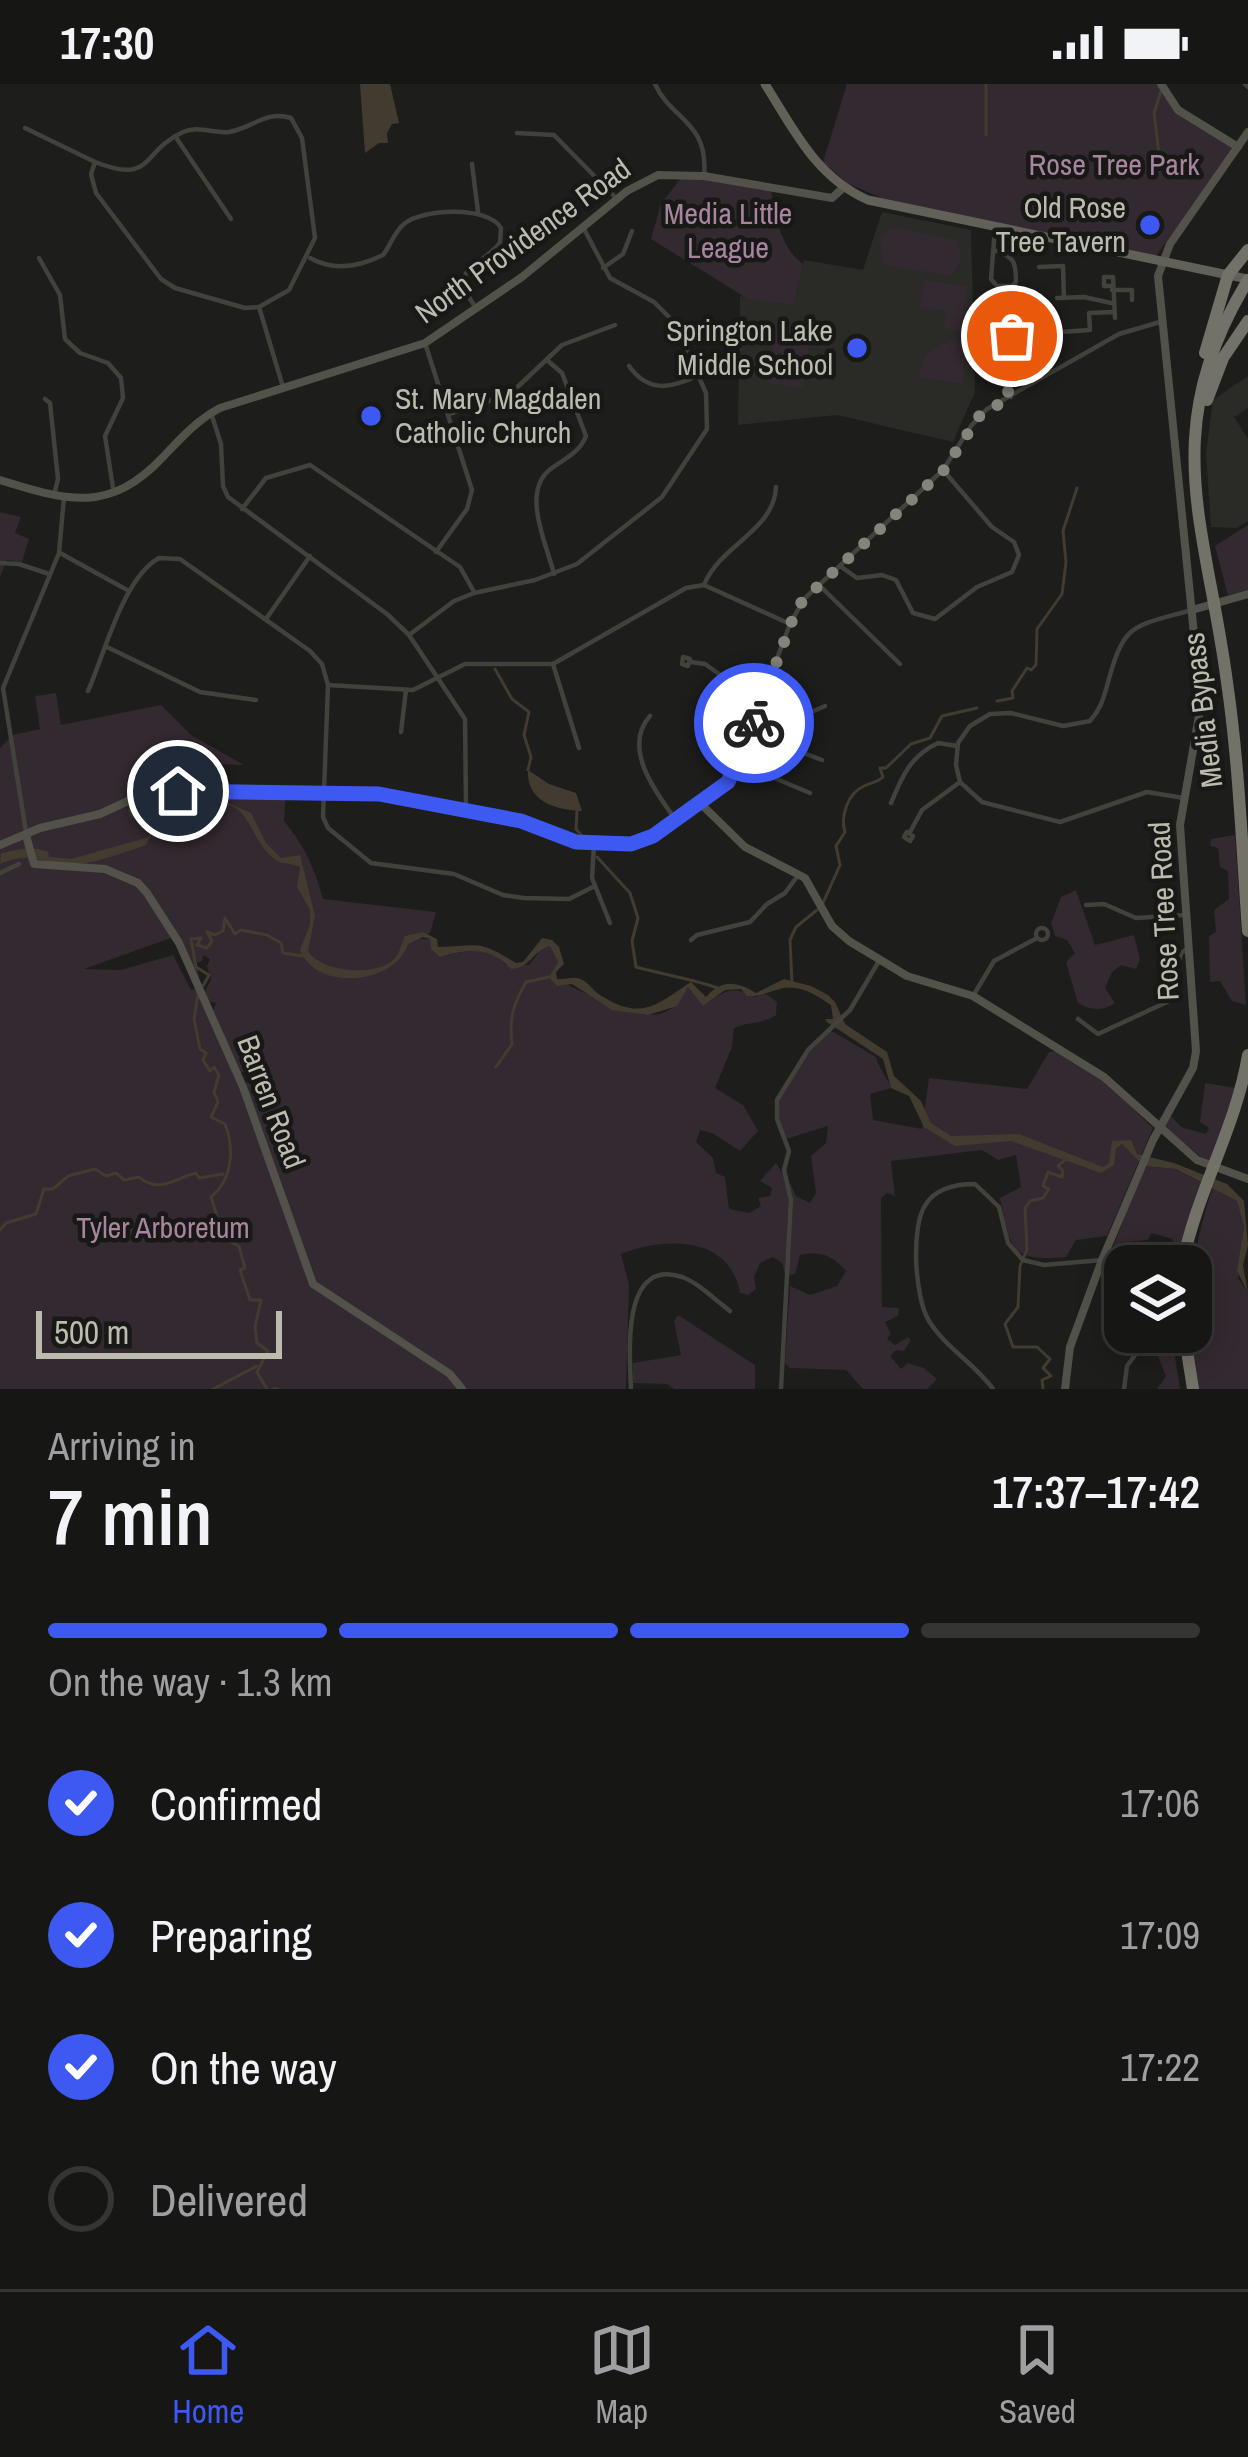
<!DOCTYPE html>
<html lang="en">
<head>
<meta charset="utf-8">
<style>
  body { margin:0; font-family:"Archivo Narrow",sans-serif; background:#232322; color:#f1f3f6; height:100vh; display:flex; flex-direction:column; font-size:45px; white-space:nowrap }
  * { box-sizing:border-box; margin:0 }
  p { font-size:39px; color:#9e9fa0 }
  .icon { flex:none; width:66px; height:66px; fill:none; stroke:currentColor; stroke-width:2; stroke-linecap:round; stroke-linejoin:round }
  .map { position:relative; height:1305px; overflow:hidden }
  .side { display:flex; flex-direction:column; background:#161614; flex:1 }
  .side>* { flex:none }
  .tools { position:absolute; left:1104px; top:1161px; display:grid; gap:24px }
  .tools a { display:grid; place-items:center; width:108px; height:108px; border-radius:24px; background:#161614; box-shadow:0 6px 30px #0003,0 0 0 3px #353534; font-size:60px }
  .scale { position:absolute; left:36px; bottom:30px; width:246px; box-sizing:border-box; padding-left:12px; border:6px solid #bcbbae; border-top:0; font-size:33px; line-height:42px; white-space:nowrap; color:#bcbbae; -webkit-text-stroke:9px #181816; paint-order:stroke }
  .pin { position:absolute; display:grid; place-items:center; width:102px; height:102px; color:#fff; margin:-51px; border:6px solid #fff; border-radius:50%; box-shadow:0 3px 12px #0007 }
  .courier { position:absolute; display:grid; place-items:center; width:120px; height:120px; margin:-60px; border:9px solid #3e59f2; border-radius:50%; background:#fff; color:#222; box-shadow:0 3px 15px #0007 }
  .headline em { font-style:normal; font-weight:600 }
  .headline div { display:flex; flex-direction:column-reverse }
  .headline { display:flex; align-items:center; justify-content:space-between; height:204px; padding:0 48px }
  h1 { font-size:78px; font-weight:600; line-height:90px }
  .bar { display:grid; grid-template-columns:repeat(4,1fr); gap:18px 12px; align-content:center; height:144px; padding:0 48px }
  .bar i { height:15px; border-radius:9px; background:#353534 }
  .bar .active { background:#3e59f2 }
  .bar p { grid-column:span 4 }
  ol { padding:0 48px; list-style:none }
  li { display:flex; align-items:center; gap:36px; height:132px }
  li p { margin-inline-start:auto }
  li .icon { padding:12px; border-radius:50%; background:#3e59f2; color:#fff; stroke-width:4 }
  li:last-child { color:#9e9fa0 }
  li i { width:66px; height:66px; border:6px solid #353534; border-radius:50% }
  .status { display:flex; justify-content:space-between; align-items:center; height:84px; padding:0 60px; background:#161614; direction:ltr }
  .status svg { height:33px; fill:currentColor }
  .dock { display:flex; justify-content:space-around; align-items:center; height:168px; border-top:3px solid #353534; background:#161614; font-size:33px; color:#9e9fa0 }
  .dock a { display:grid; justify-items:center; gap:6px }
  .dock .active { color:#3e59f2 }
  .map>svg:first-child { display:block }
</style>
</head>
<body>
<div class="status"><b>17:30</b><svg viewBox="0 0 49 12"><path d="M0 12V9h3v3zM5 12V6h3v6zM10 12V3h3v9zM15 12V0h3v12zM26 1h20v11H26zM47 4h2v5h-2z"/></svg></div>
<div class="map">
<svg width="1248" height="1305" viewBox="0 0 1248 1305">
  <rect width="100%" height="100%" fill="#1d1d1b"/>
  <g fill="#2a2a27">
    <path d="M882,128l89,18 4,162 -22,50 -116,-27 -99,10 2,-129 54,9 10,-45 59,10z"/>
    <path d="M1248,292v32l-14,9 14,22v82l-12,7 -25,-1 -5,-74 7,-53z"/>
  </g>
  <g fill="#332930" fill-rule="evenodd">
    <path d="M847,0h312l15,25 58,36 1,6 -77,105 -270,-56 -39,-17 -24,-21z"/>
    <path d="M684,90l87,16c4,26 10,58 32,74l-9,41 -46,-6 -97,-60 10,-35z"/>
    <path d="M900,144l56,12 6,16 -10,20 -69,-11 -3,-26 10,-10z"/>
    <path d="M924,196l43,6 -5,47 -19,-5 4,-17 -27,-4z"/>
    <path d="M776,242l36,6 -10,56 -35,-5z"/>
    <path d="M951,256l15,1 -3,43 -45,-7 8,-23z"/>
    <path d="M0,428l21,5 -6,16 14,6 -7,23 -15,-2 -7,17z"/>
    <path d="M1248,441v65l-20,5 -13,-49z"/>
    <path d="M56,609l5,32 100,-20 30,30 53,30 -55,-2 -1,19 6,8 92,2 -2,29c20,24 31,48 39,78l113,13 -6,21 -15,6h15l10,18c23,-6 50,-13 66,8h23l13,-17 8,-2 8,16 -9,15c30,10 91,52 120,33 7,-4 14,-17 19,-23l16,18c19,-13 28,-21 51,-8l11,-3 11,8 -1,13c-15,10 -27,6 -42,13l-2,19 -17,41 28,17 15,26 -18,20 -28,-18 -12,-3 -4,12 17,16 3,15 9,4 4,32 20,4 12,-7 -3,-8 12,-2 2,-8 -12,-7 16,-18c22,29 12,77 9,111l-3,-11 -9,-6 -13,6 -6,14 2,12 -8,6 -8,-2c-10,-58 -76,-56 -119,-39l8,31 -3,104h-626v-641l13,-13 27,-6 -5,-33zM171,854l11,5 17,37 -2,-17 5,-2 1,-6 7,4 -3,7 4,14 -6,11 3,10 8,2 -3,8 27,62 6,-2 8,-20 9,2 -15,29 -4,2 -44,-97 -9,3 -18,-35 -52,15 -37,-1z"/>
    <path d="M1235,751l11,170 -14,-4 -12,-20 -10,1 -1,-46 7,-4 -2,-22 15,-11 -1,-28 -8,-4 -2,-19 -8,-2 1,-7z"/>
    <path d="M1076,806l19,55 39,-10 6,25 -4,9 -15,-4 -9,7 -7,16 10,15c-13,9 -24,7 -37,0l-12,-41 9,-9 -8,-13 -12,-4 -4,-13 10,-26z"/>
    <path d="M830,946l46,27c3,12 11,20 15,31l-21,6 3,26 49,9 7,-51 98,11 22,-37 8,-1 48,30 48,47 -46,108 -31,4 -10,17c-57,5 -55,-9 -66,-59l21,-11 -5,-32 -18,5 -16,-10 -91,11 4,35 -8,-3 -6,5 1,109 17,1 -1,8 -13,6 6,12 -4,5 8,6 13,-8 3,3 -7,11 -8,-1 -6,6 11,13 7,-6 16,5 13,11 -10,10h-64l-17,-19 -56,-2 -5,-5 5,-77 20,9 27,-9 9,-15c-14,-16 -25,-20 -46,-16l-5,19 -6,1 4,-74 -4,-20 7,15 14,7 6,-10 -5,-37 15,-13 2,-17 -42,13c-3,-8 -8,-19 -9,-28 -1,-23 37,-65 53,-81z"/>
    <path d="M1205,999l31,5 -25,77 -49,-39 7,-12 12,13 25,7 3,-6 -9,-6z"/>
    <path d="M1144,1082l32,3 28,15 -26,82h-8l3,-27 -22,-6 -3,7 -27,2 -7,21 -5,-5z"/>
    <path d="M1213,1103l24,14 7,26 -6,51 10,15v96h-51c-11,-73 -9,-129 16,-202z"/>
    <path d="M678,1231l77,50v24h-81l-7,-5 -34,-1v-20l48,-8 -7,-34z"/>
    <path d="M1154,1248h17l9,57h-23l9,-13 -11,-27 -8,-7z"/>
  </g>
  <g fill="#423b30">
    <path d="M360,0h30l9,39 -7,1 -5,9 1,10h-9l-14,10z"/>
    <path d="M528,686l21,14 27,9 6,18c-27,-1 -56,-10 -54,-41z"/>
    <path d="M206,715h13l32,14 15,30 15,15 19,-3 15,61 -7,35c13,21 63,25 83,11 8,-5 10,-18 14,-26l18,-4 14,7 1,8c44,-1 38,-8 78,16l7,-1 19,-24 10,2 7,7 5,17 -8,8 1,7c6,1 13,-2 19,-1 11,1 16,12 24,17 42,27 57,9 91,-13l15,15c16,-18 31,-16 50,-4l28,-14 27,7 17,9 7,7 10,22 42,28 7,24 27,25 10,22 20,13 68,-2 84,33 6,-4 3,-22 19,-1 6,14 37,9 53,21 17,17 4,44 -5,20 5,28 -11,-22 7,-44 -7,-26 -61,-32 -32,-3 -22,-22 -6,4 -2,17 -13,8 -90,-32 -56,5 -31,-19 -15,-31 -18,-8 -8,-29 -56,-37 -2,-3h8l-2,-14c-16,-11 -35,-23 -55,-15 -11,3 -16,7 -29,6l-6,-7 -16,1 -22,16 -15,-19 -11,19 -29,9 -36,-5 -40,-26 -15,2 -8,-9 9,-15 -8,-16c-17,4 -19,22 -39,23 -21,-23 -43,-20 -71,-12l-9,-8 -1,-10 -7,-2 -15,7c-13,41 -92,48 -108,6l10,-26v-14l-13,-23 3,-20c-12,-5 -17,-1 -27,-9 -29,-25 -25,-78 -80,-40l-23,-14 -30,1 -4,4 3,5 13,3 5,7 -11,21c-21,7 -47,17 -68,19 -33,3 -45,-15 -78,0l1,-11c17,-3 31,-8 47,-1l1,5 22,2 78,-22 2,-11 -22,-10 -1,-7 7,-8 34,-1 21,9z"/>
  </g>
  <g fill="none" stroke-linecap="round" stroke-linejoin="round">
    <g stroke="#423b30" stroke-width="3">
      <path d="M986,51v-51"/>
      <path d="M1159,70l-5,-41 7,-22"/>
      <path d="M495,585l17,30 17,13 -5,23 7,22 -3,13"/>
      <path d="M997,617l16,-3 -1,-7 15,-23 4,2 5,-5 1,-36 25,-35 4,-32 -3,-31 14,-43"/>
      <path d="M577,726l-1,19 6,7"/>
      <path d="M597,773l33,36 8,25 -6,23 4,26c29,8 53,11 82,21"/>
      <path d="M823,819l17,-38 -4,-19 9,-14c-5,-16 3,-39 19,-46 7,-3 14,-4 19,-9l-3,-9h6l25,-24 19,-6 12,-22 35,-8"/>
      <path d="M792,899l-2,-43 6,-13 21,-17"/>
      <path d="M203,902l6,-11 -13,-8 -5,-28 10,-1 -4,7 10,3 5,-7 -5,-9 8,3 8,-4 2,-13 10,16 6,-4 26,5 14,8 2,10 20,3"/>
      <path d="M198,910l-4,25 6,30 6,4 -3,7 7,11 4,-4 5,8 -5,17 4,10 -7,15 14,7c10,26 7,56 -14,73l13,42 15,7 6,22 -5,2 10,30h11l-6,27 2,16 11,8 -11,21 10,17"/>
      <path d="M496,983l16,-23c-3,-27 1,-39 14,-62l23,-5"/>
      <path d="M0,1146l6,-7 30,-9 8,-25h9l15,-13 27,-7 11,7 10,-3 8,7 15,-3c21,17 34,2 57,-4l3,5 24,-4"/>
      <path d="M213,1305l44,-23"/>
      <path d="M273,1305h5"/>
      <path d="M1043,1305l-1,-9 9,-4 -8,-8 7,-9 -13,-12h-24l-8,-23 13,-17 2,-41 7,-16 -2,-42 5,-7 13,-3 6,-9 -6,-3 5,-14 14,5 1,-6 -5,-5 8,-7"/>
    </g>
    <g stroke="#42423c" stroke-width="4.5">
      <path d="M655,0c16,36 54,37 49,92"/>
      <path d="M1245,0l3,3"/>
      <path d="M25,44l70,34 -4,12 5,19 65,86 14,9 70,20 14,-1 30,-17 26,-52 -13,-100 -11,-20c-25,-8 -38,10 -62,14 -16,2 -30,-7 -46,0 -43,20 -29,53 -88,30"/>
      <path d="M517,49l37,2 63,64"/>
      <path d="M175,52l56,83"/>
      <path d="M472,80l6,48"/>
      <path d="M994,166c20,7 22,11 22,32l-4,4h-15l-6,-7 4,-51"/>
      <path d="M39,174l21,37 5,44 15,14 28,10 13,15 2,20 -18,38 8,52"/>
      <path d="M310,174c23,13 49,9 73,-3 8,-10 11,-23 21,-31 19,-16 85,-18 97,4l-1,15c-21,26 -55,24 -23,66"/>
      <path d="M1039,183l24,-1 1,32"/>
      <path d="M603,184l20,-14 9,-23"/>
      <path d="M1112,202h-8v-9h9l2,41"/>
      <path d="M1112,206h20v10"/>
      <path d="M1057,214l27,-1 27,6"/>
      <path d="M259,223l24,80"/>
      <path d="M1060,257v-9l30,-2 -1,-17 25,-1"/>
      <path d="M425,259l47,147 -5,19 -31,43"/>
      <path d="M997,266l15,-14 -8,-11 -8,4v41l15,27"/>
      <path d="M547,276l15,13 24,63c-6,16 -20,22 -34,32 -32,22 -6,74 2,106"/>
      <path d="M629,282c20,28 43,22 70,9"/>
      <path d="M45,315l5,4 8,76 -4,16"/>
      <path d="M211,329l10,31 2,42 5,11 159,117 22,21 56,84 1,87"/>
      <path d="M449,330l61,-20 52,-49 53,-20"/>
      <path d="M242,425l24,-31 44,-13 150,102 13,23"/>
      <path d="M60,469l69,38"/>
      <path d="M0,479l19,1 30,10"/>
      <path d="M840,482l17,12 25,-3 14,5 17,33 22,6 42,-32 35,-15 7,-17 -5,-13 -22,-15 -49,-57"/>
      <path d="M704,501c16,-40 70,-54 72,-98"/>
      <path d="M819,501l81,79"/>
      <path d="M266,535l44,-63"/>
      <path d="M409,551l45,-34 20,-8 61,-13 42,-16 85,-67 45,-68 -1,-36 -31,-70 -21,-21 -44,-24 -26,-49"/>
      <path d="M107,563l93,45 56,8"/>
      <path d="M683,573l7,2 -2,7 -6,-2z"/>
      <path d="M691,578l14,2 28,20 32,4"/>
      <path d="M553,580l26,84"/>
      <path d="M328,601l85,5 52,-26h88l133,-76 18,-3 86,39"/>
      <path d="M88,607c17,-38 35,-113 71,-133l21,1 130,92 12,13 6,21 -5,132 5,11 43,35 83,11 49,21 21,3 45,1 26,-13"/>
      <path d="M764,615l43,15 18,-8"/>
      <path d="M650,632c-28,31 5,76 26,104"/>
      <path d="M401,648l5,-42"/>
      <path d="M750,649l72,27"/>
      <path d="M736,688l36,5 38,16"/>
      <path d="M1184,714l-37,-6 -87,30 -78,-20 -22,-20 -4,-17 2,-22 12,-17 20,-12 21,-1 52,13 27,-5c10,-11 13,-21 17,-35 17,-64 24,-59 85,-76"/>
      <path d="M700,719l32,-25 58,-154 14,-25 139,-129 28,-44 16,-17 132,-75 41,-12"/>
      <path d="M891,719c11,-26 19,-47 47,-60l19,3"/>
      <path d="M26,748l-23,-144 56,-135 5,-56"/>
      <path d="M907,748l6,4 -3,5 -6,-4z"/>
      <path d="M910,748l12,-22 38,-28"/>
      <path d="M594,760l-2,34 18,45"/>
      <path d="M0,789l19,-9"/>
      <path d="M1086,821l18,-1 32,14 49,-3"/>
      <circle cx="1042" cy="850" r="6"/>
      <path d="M691,856l6,-5 53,-13 17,-18 18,-11 14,-19"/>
      <path d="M973,912l21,-35 43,-23"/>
      <path d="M1078,935l20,15 71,-33 12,-48 8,-5"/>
      <path d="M631,1305c-1,-33 -11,-132 51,-112 17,6 33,23 48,34"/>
      <path d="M781,1305l10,-189 -7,-30 5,-19 -12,-32v-19l31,-50 42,-40 29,-49"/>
      <path d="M993,1305c-18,-25 -47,-41 -64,-68 -14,-22 -19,-95 -3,-117 11,-17 31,-20 49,-20l24,23 9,36 15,17 21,5 58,-5 23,7"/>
      <path d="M1124,1305l3,-23 25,-34"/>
    </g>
    <g stroke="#52524a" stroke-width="8">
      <path d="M1161,0l17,26 60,37"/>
      <path d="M0,396c68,21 109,34 163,-23 18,-19 34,-37 57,-49l205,-65 97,-66 105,-86 31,-16 46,1 128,22 12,-11"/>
      <path d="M1192,526l56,-16"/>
      <path d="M26,751l8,29 71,5 33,14 9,10 32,50 64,144 70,197 137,90 12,15"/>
      <path d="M0,761l40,-17 60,-14 43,-20 51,-4 207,6 120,25 42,18 57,6 33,-9 47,-33 45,44 60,31 27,48 17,15 58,35 66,20 131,81 93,83 51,19"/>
      <path d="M1065,1305l5,-42 32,-87 51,-120 40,-72 3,-17 -16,-226 21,-121 -43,-428 12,-32 78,-112"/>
    </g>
    <path stroke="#616158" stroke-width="9" d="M765,0c29,46 51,93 103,116l380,79"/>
    <g stroke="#737268" stroke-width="12">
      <path d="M1248,196c-92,152 -42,244 -21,402 12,82 15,166 21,249"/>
      <path d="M1205,269l23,-78 20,-25"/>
      <path d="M1207,316l16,-42 25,-37"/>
      <path d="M1182,1182c14,-73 54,-138 66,-211"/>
      <path d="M1184,1248l9,57"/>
    </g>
  </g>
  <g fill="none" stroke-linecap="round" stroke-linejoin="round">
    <path stroke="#84847b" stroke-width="12" stroke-dasharray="0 21.6" d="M754,639l42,-113 8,-11 140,-129 36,-55 31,-18 -15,-27v-41l8,-3 8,10"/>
    <path stroke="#3e59f2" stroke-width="15" d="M178,707l201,3 142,27 55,21 55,2 22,-8 75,-54 26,-59"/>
  </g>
  <g fill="#3e59f2" stroke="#181816" stroke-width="4.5">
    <circle cx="1150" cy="141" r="12"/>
    <circle cx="857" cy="264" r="12"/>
    <circle cx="371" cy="332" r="12"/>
  </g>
  <g text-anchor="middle" stroke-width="9" stroke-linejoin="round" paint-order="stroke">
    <g font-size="30" fill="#a7859f" stroke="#181816">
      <text x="1114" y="91">Rose Tree Park</text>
      <text x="728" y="140">Media Little<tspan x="728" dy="34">League</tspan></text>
      <text x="163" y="1154">Tyler Arboretum</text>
    </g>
    <g font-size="30" fill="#bcbbae" stroke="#181816" text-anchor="end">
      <text x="1126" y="134">Old Rose<tspan x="1126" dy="34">Tree Tavern</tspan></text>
      <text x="833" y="257">Springton Lake<tspan x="833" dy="34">Middle School</tspan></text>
      <text x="395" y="325" text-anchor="start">St. Mary Magdalen<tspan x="395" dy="34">Catholic Church</tspan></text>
    </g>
    <g font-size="30" fill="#bcbbae" stroke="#181816">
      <text transform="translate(523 157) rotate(-36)" y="10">North Providence Road</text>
      <text transform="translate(1203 626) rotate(-97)" y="10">Media Bypass</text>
      <text transform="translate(1164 827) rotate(-93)" y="10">Rose Tree Road</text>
      <text transform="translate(271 1018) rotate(69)" y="10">Barren Road</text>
    </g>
  </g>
</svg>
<div class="tools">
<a><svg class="icon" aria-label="layers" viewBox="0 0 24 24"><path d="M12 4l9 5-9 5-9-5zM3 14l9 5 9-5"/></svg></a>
</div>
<div class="scale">500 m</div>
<div class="pin" style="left:1012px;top:252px;background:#ea580c"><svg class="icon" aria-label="bag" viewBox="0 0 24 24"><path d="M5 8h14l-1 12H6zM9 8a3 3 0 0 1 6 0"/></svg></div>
<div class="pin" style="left:178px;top:707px;background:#1f2937"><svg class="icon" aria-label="home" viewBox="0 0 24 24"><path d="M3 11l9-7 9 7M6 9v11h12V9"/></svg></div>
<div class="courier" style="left:754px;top:639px"><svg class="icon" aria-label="bike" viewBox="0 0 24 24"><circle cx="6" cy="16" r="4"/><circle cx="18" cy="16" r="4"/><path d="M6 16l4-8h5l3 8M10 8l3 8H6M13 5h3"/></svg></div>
</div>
<section class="side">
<div class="headline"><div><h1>7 min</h1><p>Arriving in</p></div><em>17:37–17:42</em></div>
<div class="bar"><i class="active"></i><i class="active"></i><i class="active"></i><i></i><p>On the way · 1.3 km</p></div>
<ol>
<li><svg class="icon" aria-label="check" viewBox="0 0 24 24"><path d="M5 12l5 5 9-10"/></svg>Confirmed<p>17:06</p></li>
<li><svg class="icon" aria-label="check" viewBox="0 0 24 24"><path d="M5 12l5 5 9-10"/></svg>Preparing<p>17:09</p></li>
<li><svg class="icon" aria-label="check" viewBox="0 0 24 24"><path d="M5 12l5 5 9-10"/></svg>On the way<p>17:22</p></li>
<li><i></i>Delivered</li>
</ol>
</section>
<nav class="dock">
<a class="active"><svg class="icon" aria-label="home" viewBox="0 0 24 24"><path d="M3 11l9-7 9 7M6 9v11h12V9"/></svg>Home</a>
<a><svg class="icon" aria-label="map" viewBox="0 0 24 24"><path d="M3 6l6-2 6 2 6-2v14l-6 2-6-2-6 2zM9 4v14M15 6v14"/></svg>Map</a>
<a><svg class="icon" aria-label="saved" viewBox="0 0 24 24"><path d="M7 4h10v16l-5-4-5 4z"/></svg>Saved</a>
</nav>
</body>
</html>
